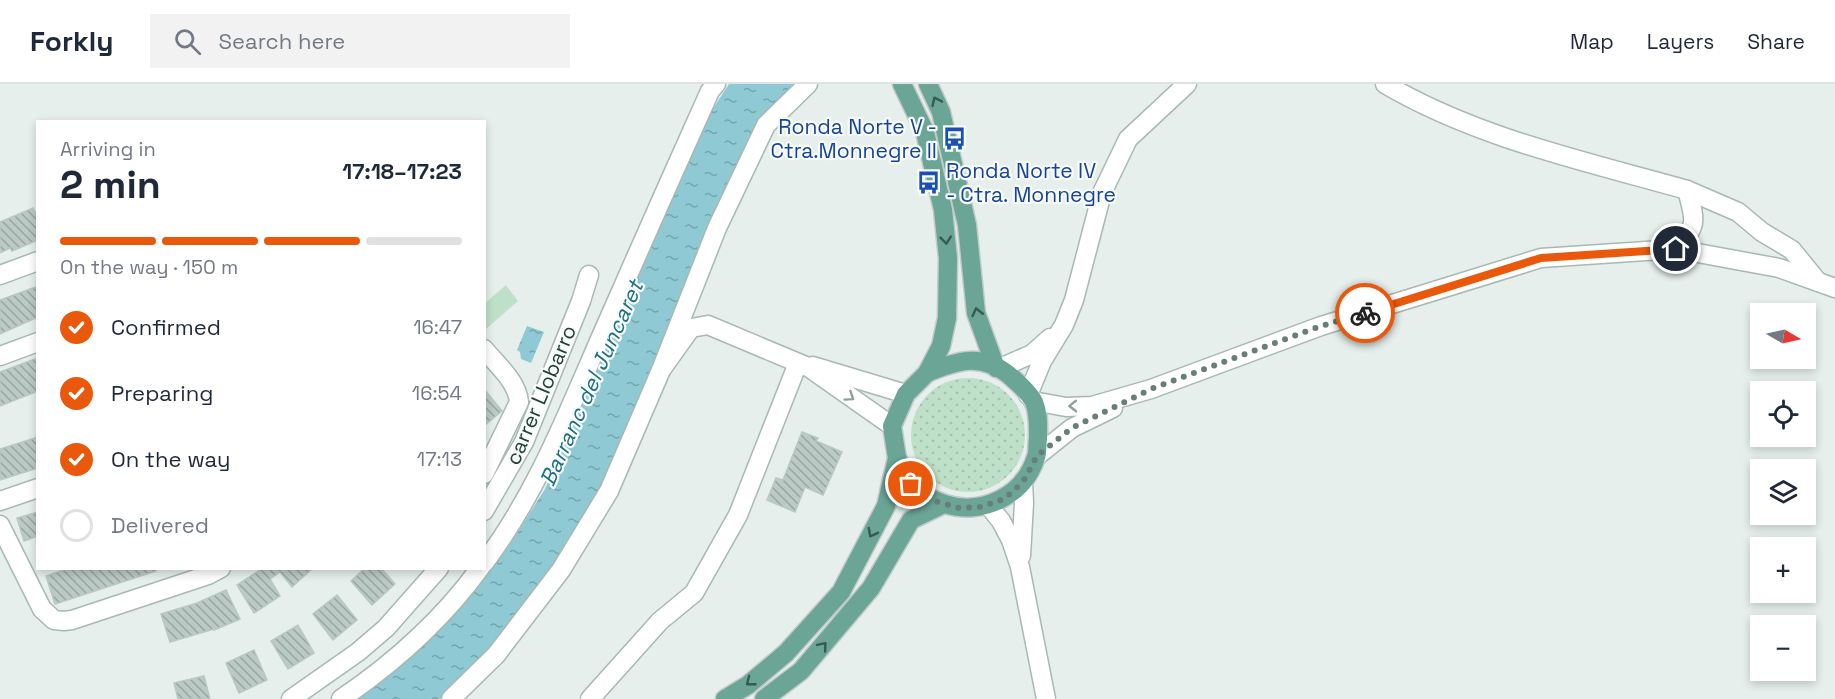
<!DOCTYPE html>
<html lang="en">
<head>
<meta charset="utf-8">
<style>
  body { margin:0; font-family:"Space Grotesk",sans-serif; background:#f2f2f3; color:#1f2937; height:100vh; display:flex; flex-direction:column; font-size:22px; white-space:nowrap }
  * { box-sizing:border-box; margin:0 }
  p { font-size:20px; color:#747a83 }
  .icon { flex:none; width:33px; height:33px; fill:none; stroke:currentColor; stroke-width:2; stroke-linecap:round; stroke-linejoin:round }
  .map { position:relative; flex:1; overflow:hidden }
  .side { position:absolute; left:36px; top:36px; width:450px; height:450px; display:flex; flex-direction:column; background:#fff; border-radius:0px; box-shadow:0 3px 9px #0003 }
  .side>* { flex:none }
  .needle { width:39px; rotate:99deg }
  .buttons { position:absolute; left:1750px; top:219px; display:grid; gap:12px }
  .buttons a { display:grid; place-items:center; width:66px; height:66px; border-radius:0px; background:#fff; box-shadow:0 3px 9px #0003; font-size:30px }
  .pin { position:absolute; display:grid; place-items:center; width:51px; height:51px; color:#fff; margin:-26px; border:3px solid #fff; border-radius:50%; box-shadow:0 2px 6px #0007 }
  .courier { position:absolute; display:grid; place-items:center; width:60px; height:60px; margin:-30px; border:4px solid #ea580c; border-radius:50%; background:#fff; color:#222; box-shadow:0 2px 8px #0007 }
  .overview em { font-style:normal; font-weight:700 }
  .overview div { display:flex; flex-direction:column-reverse }
  .overview { display:flex; align-items:center; justify-content:space-between; height:102px; padding:0 24px }
  h1 { font-size:39px; font-weight:700; line-height:45px }
  .bar { display:grid; grid-template-columns:repeat(4,1fr); gap:9px 6px; align-content:center; height:72px; padding:0 24px }
  .bar i { height:8px; border-radius:4px; background:#e0e1e3 }
  .bar .on { background:#ea580c }
  .bar p { grid-column:span 4 }
  ol { padding:0 24px; list-style:none }
  li { display:flex; align-items:center; gap:18px; height:66px }
  li p { margin-inline-start:auto }
  li .icon { padding:6px; border-radius:50%; background:#ea580c; color:#fff; stroke-width:4 }
  li:last-child { color:#747a83 }
  li i { width:33px; height:33px; border:3px solid #e0e1e3; border-radius:50% }
  header { display:flex; align-items:center; gap:36px; box-sizing:border-box; height:84px; padding:0 30px; background:#fff; border-bottom:2px solid #e0e1e3 }
  header strong { font-size:28px }
  nav { display:flex; gap:33px; margin-inline-start:auto; font-size:21px }
  .search { width:420px; height:54px; background:#f2f2f3; display:flex; align-items:center; gap:15px; box-sizing:border-box; padding:0 21px; border-radius:0px; color:#747a83; font-size:22px }
  .map>svg:first-child { display:block }
</style>
</head>
<body>
<header>
<strong>Forkly</strong>
<div class="search"><svg class="icon" aria-label="search" viewBox="0 0 24 24"><circle cx="10" cy="10" r="6"/><path d="M15 15l6 6"/></svg>Search here</div>
<nav><a>Map</a><a>Layers</a><a>Share</a></nav>
</header>
<div class="map">
<svg width="1835" height="615" viewBox="0 0 1835 615">
  <defs>
    <pattern id="grass-dots" width="8" height="8" patternUnits="userSpaceOnUse" patternTransform="scale(1.5)"><rect width="8" height="8" fill="#bfe0c8"/><path d="M2 2h.1M6 6h.1" fill="none" stroke="#a4c1ad" stroke-width="1.8" stroke-linecap="round"/></pattern>
    <pattern id="water-ripples" width="26" height="14" patternUnits="userSpaceOnUse" patternTransform="scale(1.5)"><rect width="26" height="14" fill="#8ec9d4"/><path d="M2 4q2-2 4 0t4 0M15 11q2-2 4 0t4 0" fill="none" stroke="#74a5ad"/></pattern>
    <pattern id="building-back-hatch" width="6" height="6" patternUnits="userSpaceOnUse" patternTransform="scale(1.5)"><rect width="6" height="6" fill="#bbcac4"/><path d="M-1 5l2 2M0 0l6 6M5-1l2 2" fill="none" stroke="#98a6a0"/></pattern>
  </defs>
  <rect width="100%" height="100%" fill="#e6efeb"/>
  <circle fill="url(#grass-dots)" cx="968" cy="351" r="57"/>
  <path fill="#bfe0c8" d="M506,201l12,16 -32,28 -1,-26z"/>
  <g fill="url(#water-ripples)">
    <path d="M729,0h67l-35,43 -157,358 -36,66 -73,95 -55,53h-86l23,-16 60,-50 73,-89 35,-55 156,-362z"/>
    <path d="M527,242l17,6 -13,31 -10,-4 -1,-7 -3,-2z"/>
  </g>
  <g fill="url(#building-back-hatch)" stroke="#b8c9c2" stroke-width="1.5">
    <path d="M33,124l5,10v22l-26,11 -2,-3 -10,5v-31z"/>
    <path d="M38,202v31l-38,17v-34z"/>
    <path d="M35,275l3,6v26l-38,15v-34z"/>
    <path d="M484,305l18,22 -18,15z"/>
    <path d="M802,348l16,6 -2,3 26,11 -19,43 -18,-8 -10,25 -28,-12 9,-22 7,2z"/>
    <path d="M38,353v31l-38,12v-31z"/>
    <path d="M38,428v24l-14,5 -7,-23z"/>
    <path d="M70,484h86v3l-101,33 -9,-28z"/>
    <path d="M263,484h50l-21,19 -12,-15 -10,7 10,17 -26,17 -17,-28z"/>
    <path d="M365,484h16l14,16 -23,21 -21,-24z"/>
    <path d="M226,506l14,29 -26,11v-1l-44,13 -9,-28 36,-11z"/>
    <path d="M337,511l20,25 -24,20 -20,-26z"/>
    <path d="M298,541l16,28 -26,16 -17,-28z"/>
    <path d="M254,566l13,30 -28,13 -13,-30z"/>
    <path d="M204,592l6,23h-32l-4,-16z"/>
  </g>
  <g fill="none" stroke-linecap="round" stroke-linejoin="round">
    <defs>
      <g id="minor">
        <path d="M808,0l-42,41 -49,103 -56,142 30,-42 17,-3 100,42 84,59"/>
        <path d="M1385,0c92,54 199,77 302,106l51,22 24,20 30,18 26,32"/>
        <path d="M1676,165c23,-24 19,-29 11,-59"/>
        <path d="M0,191l38,-14"/>
        <path d="M484,265c13,16 33,32 35,53l-35,72"/>
        <path d="M0,272l38,-14"/>
        <path d="M813,282l93,28"/>
        <path d="M1000,284l32,-14 18,-16"/>
        <path d="M1028,311l14,-34 22,-36 10,-25 28,-107 26,-54 59,-55"/>
        <path d="M1033,317l33,6 26,-1 59,-17 170,-63 220,-68 135,-9 103,19 56,20"/>
        <path d="M1037,372l35,-28 41,-20"/>
        <path d="M0,417l38,-13"/>
        <path d="M988,421l13,16 10,19 9,27 26,132"/>
        <path d="M484,427l40,-69 57,-141 8,-26"/>
        <path d="M0,441l42,84 12,11 10,1 8,-1 136,-45 13,-7"/>
        <path d="M1021,472l3,-53 -1,-21"/>
        <path d="M484,479c53,-70 84,-151 119,-231 35,-80 71,-161 107,-241l6,-7"/>
        <path d="M291,615l67,-47 28,-24 53,-60"/>
        <path d="M341,615c53,-36 101,-79 139,-131"/>
        <path d="M451,615l45,-44 65,-85 48,-79 52,-121"/>
        <path d="M590,615l70,-78 34,-28 44,-78 60,-152"/>
      </g>
      <g id="major">
        <path d="M928,0l13,28 26,113 9,88 20,55"/>
        <path d="M897,374c4,8 8,17 13,24 9,11 22,18 35,22 37,12 79,-8 91,-47 2,-5 1,-13 2,-18 0,-13 1,-25 -4,-37 -5,-10 -17,-20 -25,-27 -28,-22 -51,-15 -82,-2"/>
        <path d="M725,615l23,-14 38,-32 55,-61 45,-86 11,-48 -5,-32 14,-32 21,-21 14,-27 6,-28 1,-60 -5,-48 -18,-78 -23,-48"/>
        <path d="M764,615l37,-28 70,-83 40,-68 33,-16"/>
      </g>
    </defs>
    <use href="#minor" stroke="#a8b8b2" stroke-width="21"/>
    <use href="#major" stroke="#c2cac8" stroke-width="21"/>
    <use href="#minor" stroke="#fff" stroke-width="18"/>
    <use href="#major" stroke="#6aa596" stroke-width="18"/>
  </g>
  <defs><path id="oneway-chevron" d="M-2-3.5L2.5 0L-2 3.5" fill="none" stroke-width="1.6" stroke-linecap="round" stroke-linejoin="round" transform="scale(1.5)"/></defs>
  <g stroke="#365b51">
    <use href="#oneway-chevron" transform="translate(936 17) rotate(-115)"/>
    <use href="#oneway-chevron" transform="translate(946 156) rotate(84)"/>
    <use href="#oneway-chevron" transform="translate(977 228) rotate(-103)"/>
    <use href="#oneway-chevron" transform="translate(872 449) rotate(118)"/>
    <use href="#oneway-chevron" transform="translate(823 562) rotate(-50)"/>
    <use href="#oneway-chevron" transform="translate(750 598) rotate(142)"/>
  </g>
  <g stroke="#92a09c">
    <use href="#oneway-chevron" transform="translate(850 313) rotate(34)"/>
    <use href="#oneway-chevron" transform="translate(1073 322) rotate(179)"/>
  </g>
  <g fill="none" stroke-linecap="round" stroke-linejoin="round">
    <path stroke="#687f78" stroke-width="6" stroke-dasharray="0 10.8" d="M911,400l20,16 28,8 22,-1 23,-8 19,-17 14,-26 35,-28 79,-39 170,-63 44,-13"/>
    <path stroke="#ea580c" stroke-width="8" d="M1365,229l176,-55 135,-9"/>
  </g>
  <defs>
    <symbol id="bus-bare" viewBox="-9 -9 18 18"><path d="M-5-6H5V4H4V6H2V4H-2V6H-4V4H-5ZM-3.5-4V0h7V-4ZM-3.5 1.2v1.5H-2V1.2ZM2 1.2v1.5H3.5V1.2Z" fill="#1a4fb4" stroke="#f7fbf9" stroke-width="2.5" paint-order="stroke"/></symbol>
  </defs>
  <g fill-rule="evenodd">
    <use href="#bus-bare" x="938" y="38" width="33" height="33"/>
    <use href="#bus-bare" x="912" y="82" width="33" height="33"/>
  </g>
  <g text-anchor="middle" stroke-width="4.5" stroke-linejoin="round" paint-order="stroke">
    <g font-size="21" fill="#164399" stroke="#f7fbf9" text-anchor="end">
      <text x="937" y="50">Ronda Norte V -<tspan x="937" dy="24">Ctra.Monnegre II</tspan></text>
      <text x="946" y="94" text-anchor="start">Ronda Norte IV<tspan x="946" dy="24">- Ctra. Monnegre</tspan></text>
    </g>
    <g font-size="21" fill="#24423a" stroke="#f7fbf9">
      <text transform="translate(541 311) rotate(-67)" y="7">carrer Llobarro</text>
    </g>
    <g font-size="22" font-style="italic" fill="#1c6f80" stroke="#f7fbf9">
      <text transform="translate(591 299) rotate(-66)" y="8">Barranc del Juncaret</text>
    </g>
  </g>
</svg>
<div class="buttons">
<a><svg class="needle" viewBox="-14 -14 28 28"><path d="M0-13l5 13h-10z" fill="#e53935"/><path d="M0 13l5-13h-10z" fill="#747a83"/></svg></a>
<a><svg class="icon" aria-label="locate" viewBox="0 0 24 24"><circle cx="12" cy="12" r="6"/><path d="M12 2v4M12 18v4M2 12h4M18 12h4"/></svg></a>
<a><svg class="icon" aria-label="layers" viewBox="0 0 24 24"><path d="M12 4l9 5-9 5-9-5zM3 14l9 5 9-5"/></svg></a>
<a>+</a>
<a>−</a>
</div>
<div class="pin" style="left:911px;top:400px;background:#ea580c"><svg class="icon" aria-label="bag" viewBox="0 0 24 24"><path d="M5 8h14l-1 12H6zM9 8a3 3 0 0 1 6 0"/></svg></div>
<div class="pin" style="left:1676px;top:165px;background:#1f2937"><svg class="icon" aria-label="home" viewBox="0 0 24 24"><path d="M3 11l9-7 9 7M6 9v11h12V9"/></svg></div>
<div class="courier" style="left:1365px;top:229px"><svg class="icon" aria-label="bike" viewBox="0 0 24 24"><circle cx="6" cy="16" r="4"/><circle cx="18" cy="16" r="4"/><path d="M6 16l4-8h5l3 8M10 8l3 8H6M13 5h3"/></svg></div>
<section class="side">
<div class="overview"><div><h1>2 min</h1><p>Arriving in</p></div><em>17:18–17:23</em></div>
<div class="bar"><i class="on"></i><i class="on"></i><i class="on"></i><i></i><p>On the way · 150 m</p></div>
<ol>
<li><svg class="icon" aria-label="check" viewBox="0 0 24 24"><path d="M5 12l5 5 9-10"/></svg>Confirmed<p>16:47</p></li>
<li><svg class="icon" aria-label="check" viewBox="0 0 24 24"><path d="M5 12l5 5 9-10"/></svg>Preparing<p>16:54</p></li>
<li><svg class="icon" aria-label="check" viewBox="0 0 24 24"><path d="M5 12l5 5 9-10"/></svg>On the way<p>17:13</p></li>
<li><i></i>Delivered</li>
</ol>
</section>
</div>
</body>
</html>
